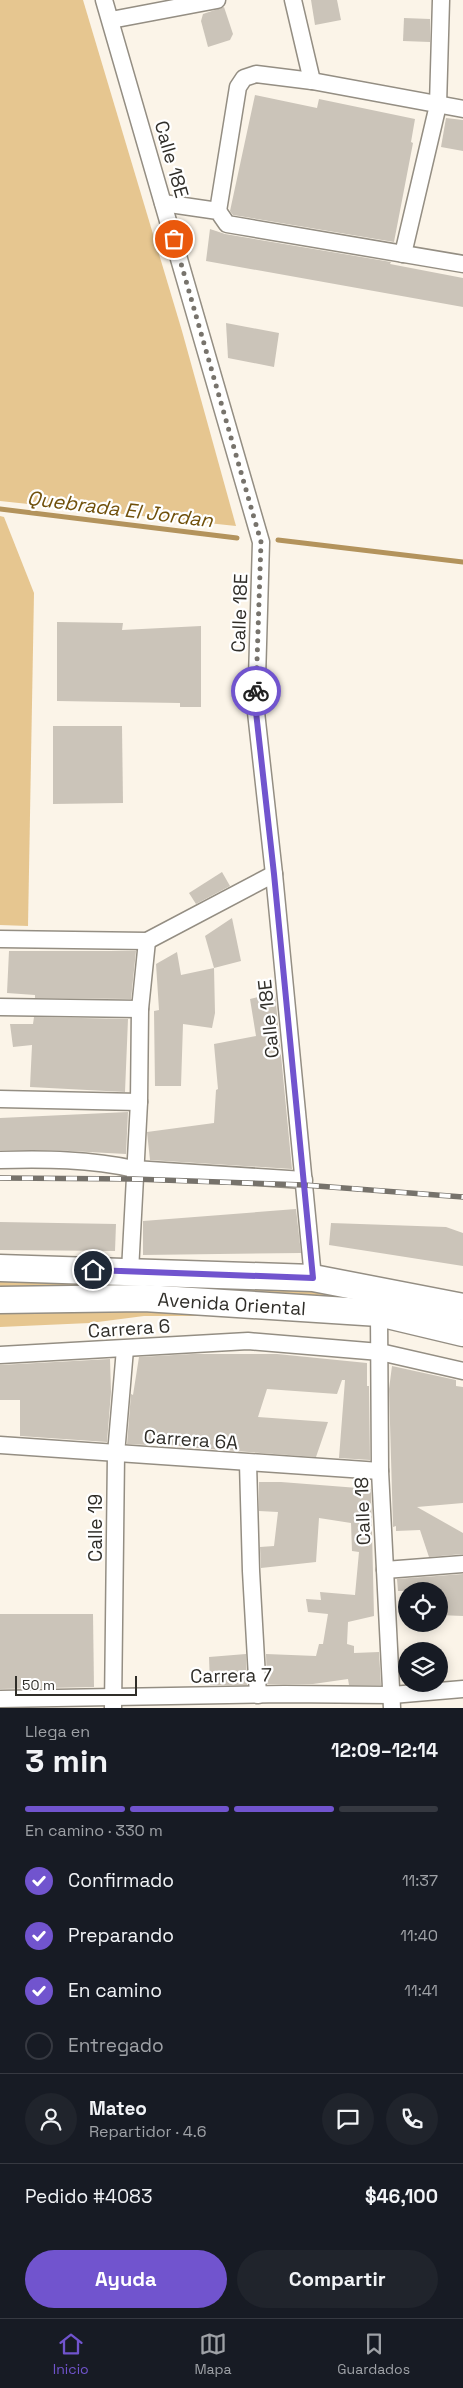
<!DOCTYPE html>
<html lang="es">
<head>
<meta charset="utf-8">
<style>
  body { margin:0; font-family:"Space Grotesk",sans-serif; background:#20242c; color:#f1f3f6; height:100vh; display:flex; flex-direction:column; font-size:19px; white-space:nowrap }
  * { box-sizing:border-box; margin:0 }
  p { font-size:16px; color:#9ea1a6 }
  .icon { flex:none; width:28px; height:28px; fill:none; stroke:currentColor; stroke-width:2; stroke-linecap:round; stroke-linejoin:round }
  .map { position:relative; height:1708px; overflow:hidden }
  .details { display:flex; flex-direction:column; background:#171b24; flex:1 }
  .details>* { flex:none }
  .controls { position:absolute; left:398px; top:1582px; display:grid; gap:10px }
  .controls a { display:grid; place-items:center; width:50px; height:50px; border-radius:50%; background:#171b24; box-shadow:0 2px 12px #0003; font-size:25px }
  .scale { position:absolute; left:15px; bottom:12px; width:122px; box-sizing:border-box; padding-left:5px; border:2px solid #302e29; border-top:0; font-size:14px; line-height:18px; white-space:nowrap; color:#302e29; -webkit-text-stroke:4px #fff; paint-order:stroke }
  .pin { position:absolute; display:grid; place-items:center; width:42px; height:42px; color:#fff; margin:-21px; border:2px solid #fff; border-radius:50%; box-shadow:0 1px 5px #0007 }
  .courier { position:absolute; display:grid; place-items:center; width:50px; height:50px; margin:-25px; border:4px solid #7154ce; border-radius:50%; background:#fff; color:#222; box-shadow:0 1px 6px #0007 }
  .headline em { font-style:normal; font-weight:700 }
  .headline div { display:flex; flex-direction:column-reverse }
  .headline { display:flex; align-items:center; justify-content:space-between; height:85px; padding:0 25px }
  h1 { font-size:32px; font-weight:700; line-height:38px }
  .bar { display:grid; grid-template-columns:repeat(4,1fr); gap:8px 5px; align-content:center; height:60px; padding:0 25px }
  .bar i { height:6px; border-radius:4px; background:#363941 }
  .bar .current { background:#7154ce }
  .bar p { grid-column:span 4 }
  .line { display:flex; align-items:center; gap:12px; padding:0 25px; border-top:1px solid #363941 }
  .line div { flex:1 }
  .round { display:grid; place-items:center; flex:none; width:52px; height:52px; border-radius:26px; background:#20242c }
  ol { padding:0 25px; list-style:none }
  li { display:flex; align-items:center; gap:15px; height:55px }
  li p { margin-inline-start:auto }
  li .icon { padding:5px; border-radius:50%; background:#7154ce; color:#fff; stroke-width:4 }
  li:last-child { color:#9ea1a6 }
  li i { width:28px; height:28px; border:2px solid #363941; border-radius:50% }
  .cta { display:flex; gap:10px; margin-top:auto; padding:10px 25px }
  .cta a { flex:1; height:58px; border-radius:30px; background:#7154ce; color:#fff; font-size:20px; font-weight:700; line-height:58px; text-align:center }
  .cta a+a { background:#20242c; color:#f1f3f6 }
  .tabs { display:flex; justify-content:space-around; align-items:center; height:70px; border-top:1px solid #363941; background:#171b24; font-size:14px; color:#9ea1a6 }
  .tabs a { display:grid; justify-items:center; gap:2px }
  .tabs .current { color:#7154ce }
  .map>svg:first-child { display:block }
</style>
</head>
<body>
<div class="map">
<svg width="463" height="1708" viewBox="0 0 463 1708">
  <rect width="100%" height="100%" fill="#fbf4e8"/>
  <g fill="#e6c690">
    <path d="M0,0h83l99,331 54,195 -236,-25z"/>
    <path d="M0,516l4,1 30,76 -6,333 -28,-1z"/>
    <path d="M0,1277l282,8 142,21 -424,-17z"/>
    <path d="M0,1303l285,13h-141l-54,7 -90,4z"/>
  </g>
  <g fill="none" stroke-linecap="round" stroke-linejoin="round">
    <g stroke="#b3935c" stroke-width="5">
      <path d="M0,509l237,29"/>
      <path d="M278,540l185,22"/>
    </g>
  </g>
  <g fill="#cbc4b9">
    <path d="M311,0h26l4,20 -26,5z"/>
    <path d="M224,7l9,27 -3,6 -22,7 -7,-26 2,-7z"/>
    <path d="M404,18l26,1v23l-27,-1z"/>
    <path d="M255,95l62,13 2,-9 96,20 -4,23 2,1 -19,99 -161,-27 -3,-4z"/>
    <path d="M446,118l17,2v31l-22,-4z"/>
    <path d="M210,229l15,5 166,28 -1,2 73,14v29l-257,-46z"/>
    <path d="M226,323l53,10 -5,34 -46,-9z"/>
    <path d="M57,622l66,1 -1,7 79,-4v81h-21v-4l-123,-2z"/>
    <path d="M53,726h69l1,77 -70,1z"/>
    <path d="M222,872l8,14 -34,18 -7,-11z"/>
    <path d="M232,918l9,43 -27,7 -9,-32z"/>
    <path d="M9,951h127l-5,48 -96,-1v-3l-28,-2z"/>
    <path d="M177,952l4,23 33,-7 1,45 -3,15 -29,-4 -2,62h-26l-1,-75 5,-1 -3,-46z"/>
    <path d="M275,993l17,176 -142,-9 -3,-28 67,-9 2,-33 2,-1 -4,-45 42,-8 -6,-37z"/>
    <path d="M34,1017l94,2 -3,73 -95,-5 2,-42 -19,2 -3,-23h23z"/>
    <path d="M128,1112l-2,42 -75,-4h-51v-32z"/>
    <path d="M296,1209l5,44 -158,2v-34z"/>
    <path d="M0,1222l116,2 -1,27 -115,-1z"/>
    <path d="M331,1223l115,4 17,6v33l-134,-21z"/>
    <path d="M192,1354h85l90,9v23h2l1,74 -31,-2 6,-78h-3l-5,14 -70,-5 -9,28 70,5 -12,35 -121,-9 -48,-6v3l-20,-1 4,-50 2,1 6,-38z"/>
    <path d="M110,1359l1,33 -4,50 -87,-6v-36h-20v-35z"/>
    <path d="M392,1366l64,14v6l7,1v116l-46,4 46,26v21l-34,3 -9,-27 -24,1v-5l-3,1 -4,-138z"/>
    <path d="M259,1482h22l90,7 3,127 -26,6 -1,22 7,2v7l25,-1 2,33h-32l-1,-6 -35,5h-46l-1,-30 50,2 3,-12h4l5,-30 -20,-2 -2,-13 15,1 -1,-8 35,3 4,-43 -7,-1 -1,-28 -32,-5 -3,44 -55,6 -1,-21 14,-1 4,-34 -19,-1z"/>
    <path d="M463,1574v42l-24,-1v-24h-41l-1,-12z"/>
    <path d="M0,1614h93l1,73 -94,2z"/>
    <path d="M246,1654l1,31h-37l-1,-28z"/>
  </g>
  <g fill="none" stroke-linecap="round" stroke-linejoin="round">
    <defs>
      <g id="street">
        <path d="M104,0l157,542 -5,170 18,162 39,404"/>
        <path d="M293,0l19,81"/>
        <path d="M111,20l106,-20"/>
        <path d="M163,203l55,8 9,13 236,40"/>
        <path d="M218,211l20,-124 6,-9 12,-4 56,7 151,28"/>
        <path d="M403,254l35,-149 3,-105"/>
        <path d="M0,939l147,2 127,-67"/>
        <path d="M0,1007l140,2"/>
        <path d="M0,1099l139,3"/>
        <path d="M0,1160c45,-1 90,-1 134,9l170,11"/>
        <path d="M130,1271l9,-169 1,-93 7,-68"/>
        <path d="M379,1313l1,158 12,237"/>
        <path d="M0,1355l248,-14 132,11 83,19"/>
        <path d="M0,1445l380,26"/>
        <path d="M248,1463l3,108 7,124"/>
        <path d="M385,1570l78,-6"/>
        <path d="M0,1699l284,-5 108,1 71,-6"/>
        <path d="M113,1708l3,-254 9,-105"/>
      </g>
      <g id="primary">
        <path d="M0,1268l313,10 150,29"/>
        <path id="s1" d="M0,1300l144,-2 235,15 84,20"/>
      </g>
    </defs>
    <use href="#street" stroke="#948e83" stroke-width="19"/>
    <use href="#primary" stroke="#948e83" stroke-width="29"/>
    <use href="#street" stroke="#fff" stroke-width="16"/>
    <use href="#primary" stroke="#fff" stroke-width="26"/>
    <defs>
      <path id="rail" d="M0,1178l133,1 171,6 159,12"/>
    </defs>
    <use href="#rail" stroke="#76726b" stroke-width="5.5"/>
    <use href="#rail" stroke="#fff" stroke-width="4" stroke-dasharray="11" stroke-linecap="butt"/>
  </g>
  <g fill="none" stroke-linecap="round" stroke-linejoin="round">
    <path stroke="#77736c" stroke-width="5" stroke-dasharray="0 9" d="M174,239l87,303 -5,149"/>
    <path stroke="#7154ce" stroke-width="6" d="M93,1270l220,8 -39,-404 -18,-162v-21"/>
  </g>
  <g text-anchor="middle" stroke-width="4.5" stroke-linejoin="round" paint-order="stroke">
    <g font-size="19" fill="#302e29" stroke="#fff">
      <text transform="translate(172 159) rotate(74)" y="7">Calle 18E</text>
      <text transform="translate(239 613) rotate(-88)" y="7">Calle 18E</text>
      <text transform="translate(268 1019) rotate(-96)" y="7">Calle 18E</text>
      <text dy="7" stroke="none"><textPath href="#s1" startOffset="232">Avenida Oriental</textPath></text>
      <text transform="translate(129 1328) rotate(-4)" y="7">Carrera 6</text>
      <text transform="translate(191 1439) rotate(4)" y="7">Carrera 6A</text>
      <text transform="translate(362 1511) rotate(-92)" y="7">Calle 18</text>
      <text transform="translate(95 1528) rotate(-90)" y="7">Calle 19</text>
      <text transform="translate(231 1675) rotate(-1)" y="7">Carrera 7</text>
    </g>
    <g font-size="20" font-style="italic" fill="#70500b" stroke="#fff">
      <text transform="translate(120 509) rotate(7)" y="7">Quebrada El Jordan</text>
    </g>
  </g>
</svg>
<div class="controls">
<a><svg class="icon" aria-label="locate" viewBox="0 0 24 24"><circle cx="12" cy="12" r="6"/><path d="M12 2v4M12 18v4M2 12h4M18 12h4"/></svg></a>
<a><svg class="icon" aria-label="layers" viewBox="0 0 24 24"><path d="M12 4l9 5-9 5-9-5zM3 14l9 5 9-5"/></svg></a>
</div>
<div class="scale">50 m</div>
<div class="pin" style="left:174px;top:239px;background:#ea580c"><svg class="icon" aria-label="bag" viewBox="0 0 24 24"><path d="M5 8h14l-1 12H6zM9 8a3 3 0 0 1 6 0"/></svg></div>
<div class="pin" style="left:93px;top:1270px;background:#1f2937"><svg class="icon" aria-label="home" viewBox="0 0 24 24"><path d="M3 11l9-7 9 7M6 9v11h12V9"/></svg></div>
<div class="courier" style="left:256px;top:691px"><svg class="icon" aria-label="bike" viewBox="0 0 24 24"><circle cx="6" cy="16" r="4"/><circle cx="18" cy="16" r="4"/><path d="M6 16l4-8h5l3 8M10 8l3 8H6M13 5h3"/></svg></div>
</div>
<section class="details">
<div class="headline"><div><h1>3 min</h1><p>Llega en</p></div><em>12:09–12:14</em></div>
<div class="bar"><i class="current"></i><i class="current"></i><i class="current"></i><i></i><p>En camino · 330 m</p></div>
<ol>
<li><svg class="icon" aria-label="check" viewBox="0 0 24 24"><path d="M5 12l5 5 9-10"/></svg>Confirmado<p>11:37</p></li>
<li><svg class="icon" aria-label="check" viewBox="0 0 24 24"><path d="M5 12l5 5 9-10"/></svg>Preparando<p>11:40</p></li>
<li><svg class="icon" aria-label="check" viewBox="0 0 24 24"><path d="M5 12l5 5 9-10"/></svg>En camino<p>11:41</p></li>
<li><i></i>Entregado</li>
</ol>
<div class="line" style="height:90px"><a class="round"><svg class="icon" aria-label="person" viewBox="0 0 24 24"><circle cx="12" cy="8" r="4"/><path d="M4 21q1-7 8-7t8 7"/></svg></a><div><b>Mateo</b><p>Repartidor · 4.6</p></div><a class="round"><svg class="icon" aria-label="chat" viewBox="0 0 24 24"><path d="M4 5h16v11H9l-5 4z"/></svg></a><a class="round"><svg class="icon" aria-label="phone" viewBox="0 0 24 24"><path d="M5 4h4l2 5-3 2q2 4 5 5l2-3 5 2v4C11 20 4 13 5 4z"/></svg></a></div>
<div class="line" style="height:65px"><div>Pedido #4083</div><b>$46,100</b></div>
<div class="cta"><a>Ayuda</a><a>Compartir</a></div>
</section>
<nav class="tabs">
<a class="current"><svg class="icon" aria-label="home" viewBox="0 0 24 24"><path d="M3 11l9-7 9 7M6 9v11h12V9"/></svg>Inicio</a>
<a><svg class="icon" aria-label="map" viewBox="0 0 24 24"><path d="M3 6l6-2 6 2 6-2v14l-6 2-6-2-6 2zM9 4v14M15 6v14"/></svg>Mapa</a>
<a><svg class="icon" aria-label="saved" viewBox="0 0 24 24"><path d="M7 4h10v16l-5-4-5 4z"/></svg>Guardados</a>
</nav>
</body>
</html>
